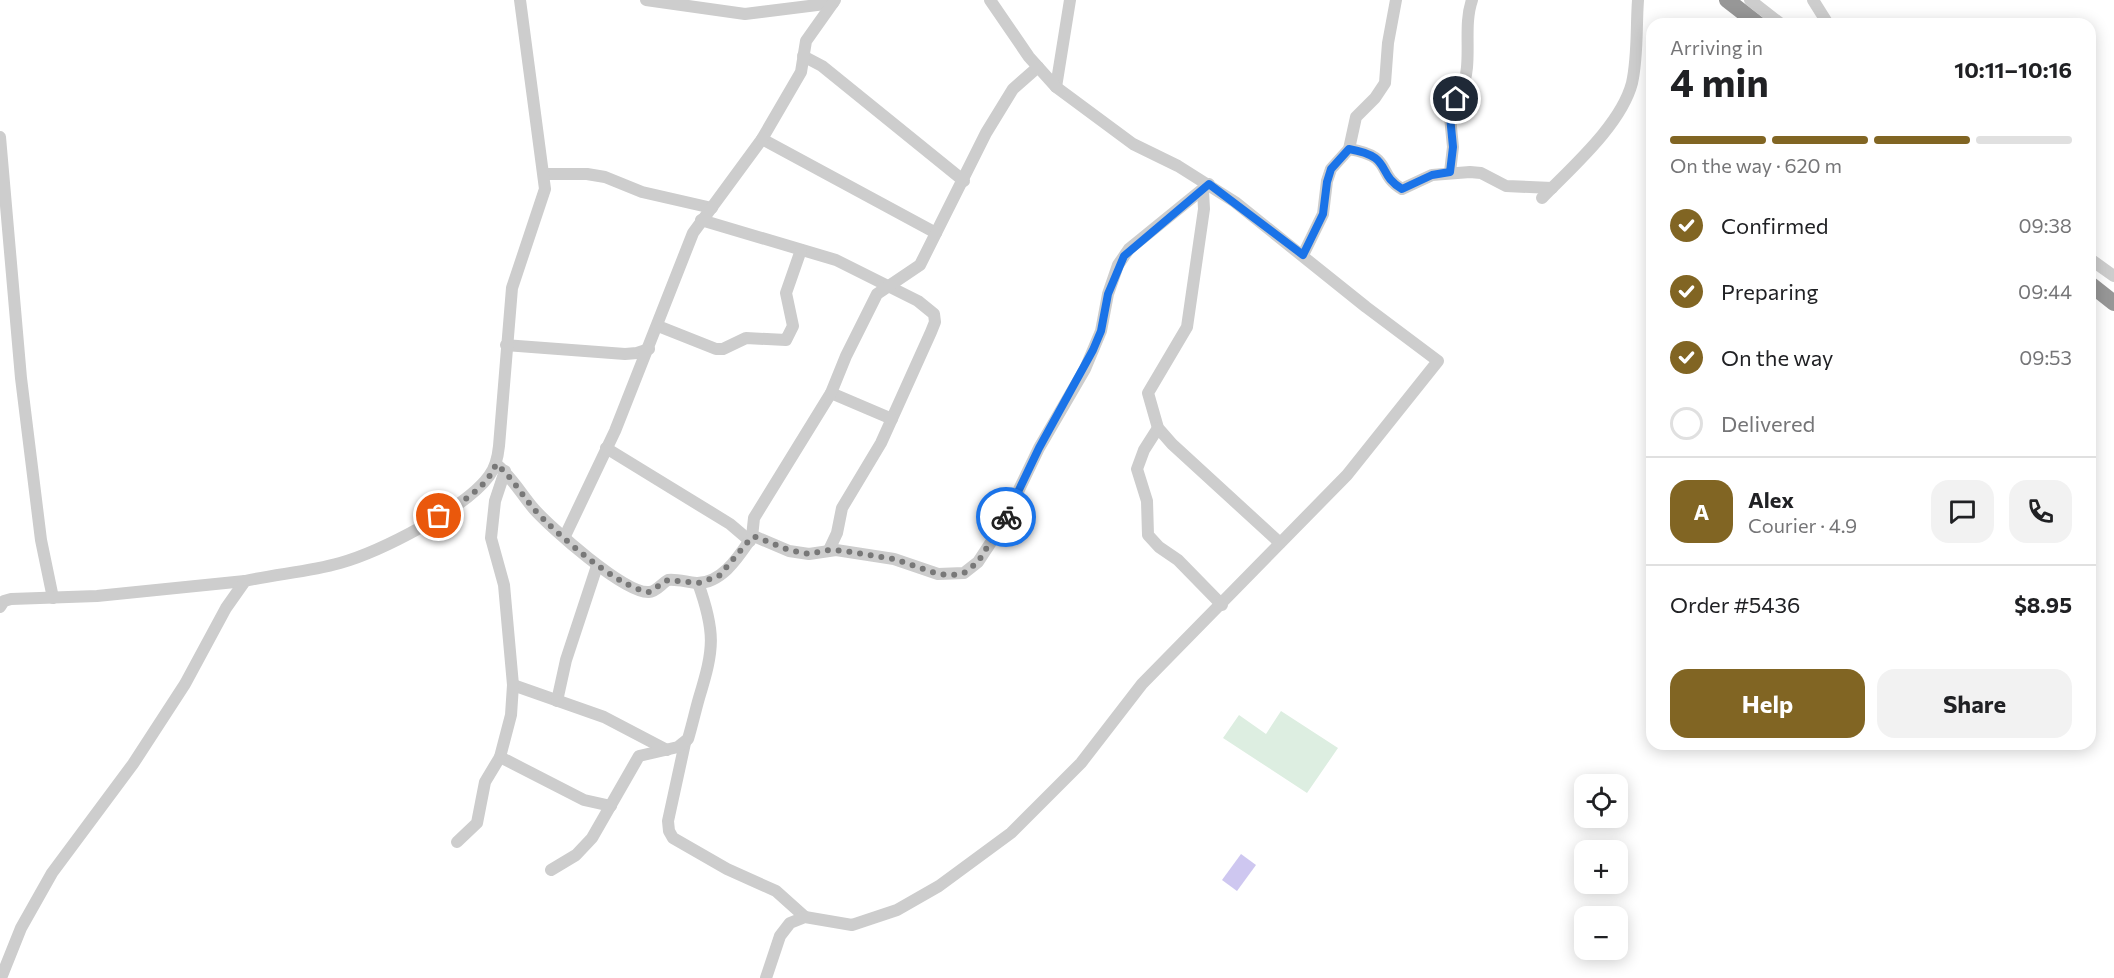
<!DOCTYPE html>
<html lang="en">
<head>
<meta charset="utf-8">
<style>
  body { margin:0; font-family:Commissioner,sans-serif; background:#f2f2f2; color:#202124; height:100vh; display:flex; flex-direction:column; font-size:22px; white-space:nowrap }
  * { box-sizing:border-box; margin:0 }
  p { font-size:20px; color:#757577 }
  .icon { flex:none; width:33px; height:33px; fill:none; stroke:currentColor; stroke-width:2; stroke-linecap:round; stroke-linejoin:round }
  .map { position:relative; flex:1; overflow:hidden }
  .sheet { position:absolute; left:1646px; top:18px; width:450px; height:732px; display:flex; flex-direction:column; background:#fff; border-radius:18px; box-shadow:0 3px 15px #0003 }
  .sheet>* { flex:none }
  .controls { position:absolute; left:1574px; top:774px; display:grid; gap:12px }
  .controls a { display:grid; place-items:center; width:54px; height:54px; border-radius:12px; background:#fff; box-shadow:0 3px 15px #0003; font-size:30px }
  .pin { position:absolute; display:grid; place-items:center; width:51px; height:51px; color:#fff; margin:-26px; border:3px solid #fff; border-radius:50%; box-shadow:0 2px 6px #0007 }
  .courier { position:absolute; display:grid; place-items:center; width:60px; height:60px; margin:-30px; border:4px solid #1a73e8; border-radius:50%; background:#fff; color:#222; box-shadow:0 2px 8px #0007 }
  .summary em { font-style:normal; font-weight:700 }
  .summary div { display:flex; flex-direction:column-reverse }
  .summary { display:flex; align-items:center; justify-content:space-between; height:102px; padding:0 24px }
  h1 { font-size:39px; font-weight:700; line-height:45px }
  .bar { display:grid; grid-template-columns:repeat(4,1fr); gap:9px 6px; align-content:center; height:72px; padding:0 24px }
  .bar i { height:8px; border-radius:4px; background:#e0e0e0 }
  .bar .active { background:#816523 }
  .bar p { grid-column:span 4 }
  .line { display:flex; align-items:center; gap:15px; padding:0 24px; border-top:2px solid #e0e0e0 }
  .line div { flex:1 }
  .round { display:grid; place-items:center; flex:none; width:63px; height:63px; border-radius:18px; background:#f2f2f2 }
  ol { padding:0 24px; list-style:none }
  li { display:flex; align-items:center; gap:18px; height:66px }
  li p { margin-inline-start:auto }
  li .icon { padding:6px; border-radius:50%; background:#816523; color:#fff; stroke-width:4 }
  li:last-child { color:#757577 }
  li i { width:33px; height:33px; border:3px solid #e0e0e0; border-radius:50% }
  .cta { display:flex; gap:12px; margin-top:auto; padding:12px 24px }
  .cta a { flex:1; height:69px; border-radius:18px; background:#816523; color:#fff; font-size:24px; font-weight:700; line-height:69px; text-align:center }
  .cta a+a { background:#f2f2f2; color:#202124 }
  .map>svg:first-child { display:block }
</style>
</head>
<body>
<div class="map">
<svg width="2114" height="978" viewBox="0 0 2114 978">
  <rect width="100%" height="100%" fill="#fff"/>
  <path fill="#ddeee1" d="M1281,711l57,37 -31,45 -84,-55 16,-23 27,19z"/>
  <path fill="#cec7f0" d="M1241,854l15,11 -19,26 -15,-11z"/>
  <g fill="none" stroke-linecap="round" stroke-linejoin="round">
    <g stroke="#cdcdcd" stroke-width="12">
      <path d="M646,0l99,14 88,-11"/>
      <path d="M1750,0l31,24"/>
      <path d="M1813,0l15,24"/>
      <path d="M803,56l19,10 142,115"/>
      <path d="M1056,87l14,-87"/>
      <path d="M0,137l21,241 20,162 12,58"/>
      <path d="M762,139l174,94"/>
      <path d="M1349,149c46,8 26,24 53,40l30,-14 38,-3 11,1 25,13 46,2"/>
      <path d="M1450,172l3,-25 -4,-40c4,-6 10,-10 12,-16 13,-28 1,-62 11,-91"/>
      <path d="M545,174h42l18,3 37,15 70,16"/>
      <path d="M1203,191l1,18 -17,118 -39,66 10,35 14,16 108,99"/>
      <path d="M1542,198c29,-30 79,-73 90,-115 6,-27 4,-55 6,-83"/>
      <path d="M701,220l135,40 82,41 16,13 1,8 -4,10 -50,111 -39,65 -5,25 -8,17"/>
      <path d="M1303,255l20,-41 4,-33 4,-12 18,-20 7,-32 19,-19 10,-15 3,-40 8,-43"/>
      <path d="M2090,259l24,17"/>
      <path d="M658,326l58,23h7l23,-11 40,2 7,-14 -7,-33 15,-43"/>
      <path d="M506,345l119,9 12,-1 12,-4"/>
      <path d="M831,393l61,26"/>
      <path d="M1158,428l-14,22 -7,19 10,32 1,34 11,12 19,13 44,45"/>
      <path d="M606,448l124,76 20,17"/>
      <path d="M496,464c16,13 25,30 38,45 17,19 91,85 115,83 7,0 13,-9 19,-12 9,-1 18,2 28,3 26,1 43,-27 56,-46h4l33,14 20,3 27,-4 58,9 44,15 26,-1 14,-11 23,-35 38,-79 46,-79 16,-38 7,-37 10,-29 11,-16 80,-65"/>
      <path d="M565,536l50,-105 78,-198 69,-94 39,-67 5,-31 29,-41"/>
      <path d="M752,537l2,-19 77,-125 15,-37 31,-62 43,-29 66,-132 27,-44 25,-22"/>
      <path d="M0,607l4,-6 7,-2 86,-3 148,-15"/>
      <path d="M513,685l91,32 63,33"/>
      <path d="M557,701l9,-41 31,-94"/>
      <path d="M685,743l-17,78 1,10 4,7 54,31 49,22 29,26"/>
      <path d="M500,757l84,43 27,6"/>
      <path d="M457,842l20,-19 8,-41 15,-25 11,-42 2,-30 -9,-100 -13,-47 4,-37 10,-30"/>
      <path d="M551,870l25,-15 16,-17 47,-82 39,-9 10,-8c4,-13 7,-27 11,-41 15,-49 17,-65 -1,-115"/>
      <path d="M1,978l20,-50 31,-55 81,-109 52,-80 41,-76 19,-27c31,-7 63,-9 95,-18 39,-11 125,-54 149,-87 7,-9 9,-20 10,-30l13,-158 33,-99 -25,-189"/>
      <path d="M766,978l14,-42 10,-13 15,-6 47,8 45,-15 42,-24 72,-53 70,-70 61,-79 205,-209 91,-114 -72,-54 -131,-105 -57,-36 -45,-22 -77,-57 -27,-30 -39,-57"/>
    </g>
    <g stroke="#979797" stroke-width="16">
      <path d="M1727,0l31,24"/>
      <path d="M2090,284l24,19"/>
    </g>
  </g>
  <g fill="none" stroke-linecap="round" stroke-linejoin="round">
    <path stroke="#787878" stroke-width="6" stroke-dasharray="0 10.8" d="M439,516c21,-13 48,-28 57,-52 16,13 25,30 38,45 21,24 84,79 115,83l19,-12 30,3 21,-7 33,-39h4l33,13 20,4 20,-4 16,1 49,8 44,15 14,1 12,-2 14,-11 28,-45"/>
    <path stroke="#1a73e8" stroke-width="8" d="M1006,517l33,-69 54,-98 8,-19 7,-37 16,-38 85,-72 94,71 20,-41 4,-32 4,-13 18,-20c45,8 26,24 53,40l30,-14 18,-3 3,-25 -4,-41 7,-7"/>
  </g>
</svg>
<div class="controls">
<a><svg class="icon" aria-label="locate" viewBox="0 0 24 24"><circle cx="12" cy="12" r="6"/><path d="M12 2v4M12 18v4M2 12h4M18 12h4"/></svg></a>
<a>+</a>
<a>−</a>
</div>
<div class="pin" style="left:439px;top:516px;background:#ea580c"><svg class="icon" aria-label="bag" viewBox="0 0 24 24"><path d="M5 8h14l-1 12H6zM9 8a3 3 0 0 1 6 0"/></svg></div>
<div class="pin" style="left:1456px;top:99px;background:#1f2937"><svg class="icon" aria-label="home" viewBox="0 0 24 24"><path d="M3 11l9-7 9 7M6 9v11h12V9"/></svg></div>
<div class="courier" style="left:1006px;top:517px"><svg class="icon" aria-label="bike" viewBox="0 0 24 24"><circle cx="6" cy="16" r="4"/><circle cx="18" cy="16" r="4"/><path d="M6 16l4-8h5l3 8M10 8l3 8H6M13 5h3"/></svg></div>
<section class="sheet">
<div class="summary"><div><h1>4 min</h1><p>Arriving in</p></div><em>10:11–10:16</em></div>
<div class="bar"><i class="active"></i><i class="active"></i><i class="active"></i><i></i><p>On the way · 620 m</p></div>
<ol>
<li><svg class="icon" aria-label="check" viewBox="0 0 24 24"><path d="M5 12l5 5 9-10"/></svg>Confirmed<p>09:38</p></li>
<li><svg class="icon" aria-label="check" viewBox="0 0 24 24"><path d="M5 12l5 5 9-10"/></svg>Preparing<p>09:44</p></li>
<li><svg class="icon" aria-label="check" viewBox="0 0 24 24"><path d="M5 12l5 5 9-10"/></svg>On the way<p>09:53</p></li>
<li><i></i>Delivered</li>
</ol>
<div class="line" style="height:108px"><b class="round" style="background:#816523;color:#fff">A</b><div><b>Alex</b><p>Courier · 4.9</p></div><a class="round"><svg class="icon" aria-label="chat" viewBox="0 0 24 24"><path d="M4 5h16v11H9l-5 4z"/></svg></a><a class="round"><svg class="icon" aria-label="phone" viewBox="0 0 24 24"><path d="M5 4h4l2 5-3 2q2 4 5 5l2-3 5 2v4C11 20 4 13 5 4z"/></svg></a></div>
<div class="line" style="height:78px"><div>Order #5436</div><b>$8.95</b></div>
<div class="cta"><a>Help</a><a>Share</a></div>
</section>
</div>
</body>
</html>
